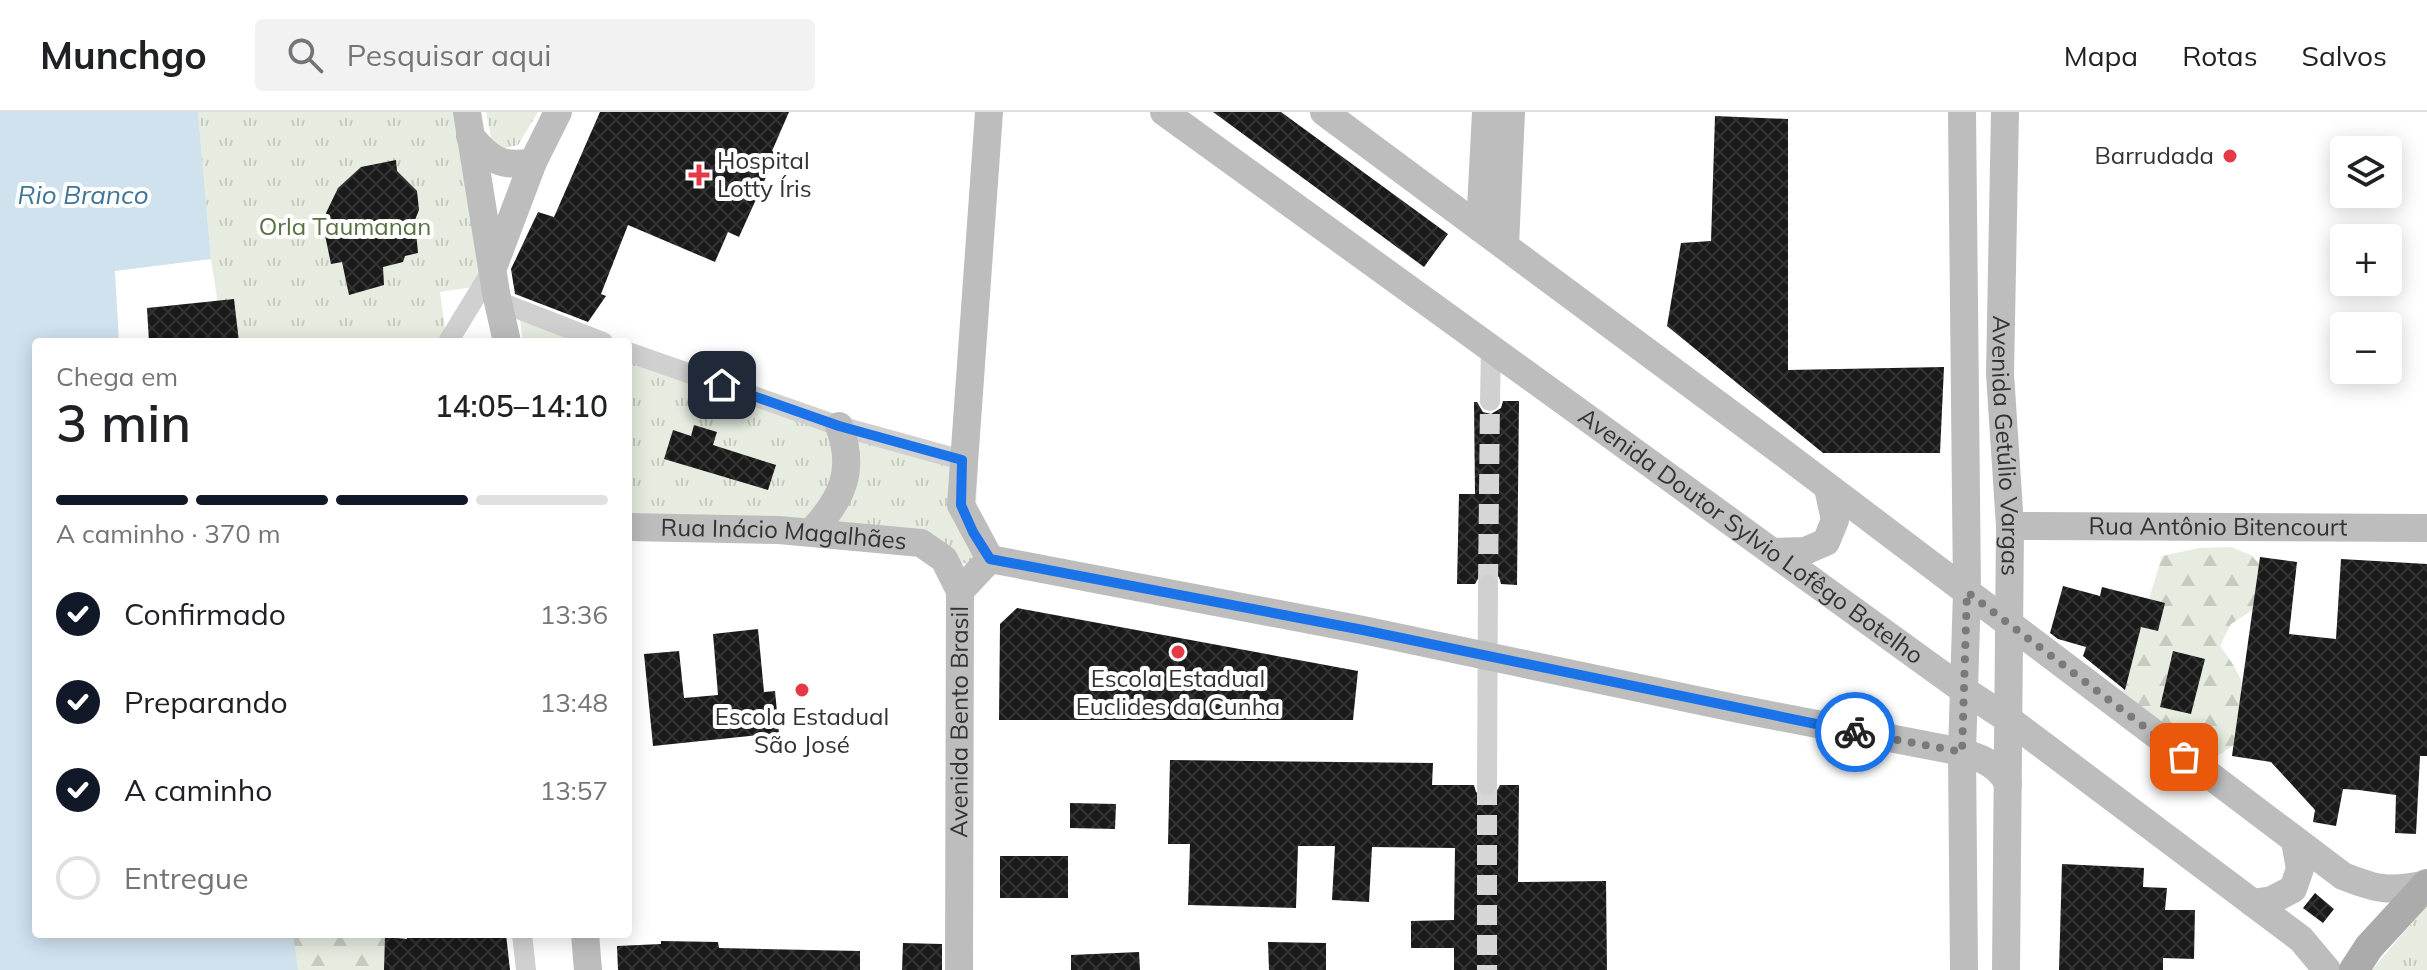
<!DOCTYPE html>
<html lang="pt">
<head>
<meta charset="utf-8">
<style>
  body { margin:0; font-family:Mulish,sans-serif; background:#f2f2f2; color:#202124; height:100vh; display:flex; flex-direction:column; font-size:30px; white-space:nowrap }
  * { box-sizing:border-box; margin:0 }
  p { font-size:26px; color:#757577 }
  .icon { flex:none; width:44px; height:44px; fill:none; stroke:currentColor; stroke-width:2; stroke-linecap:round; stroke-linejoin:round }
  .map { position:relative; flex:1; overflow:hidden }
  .panel { position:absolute; left:32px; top:226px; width:600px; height:600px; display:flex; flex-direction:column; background:#fff; border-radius:8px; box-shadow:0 4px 20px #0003 }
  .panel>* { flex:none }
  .tools { position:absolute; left:2330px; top:24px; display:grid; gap:16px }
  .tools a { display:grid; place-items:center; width:72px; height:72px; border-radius:8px; background:#fff; box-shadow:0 4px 20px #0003; font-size:40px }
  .pin { position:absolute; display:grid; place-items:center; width:68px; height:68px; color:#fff; margin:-34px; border-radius:16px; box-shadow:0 4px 12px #0006 }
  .courier { position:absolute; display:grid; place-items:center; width:80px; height:80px; margin:-40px; border:6px solid #1a73e8; border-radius:50%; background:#fff; color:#222; box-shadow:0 2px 10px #0007 }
  .head em { font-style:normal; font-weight:600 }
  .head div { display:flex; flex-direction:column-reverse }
  .head { display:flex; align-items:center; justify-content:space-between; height:136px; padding:0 24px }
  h1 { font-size:52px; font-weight:600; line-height:60px }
  .bar { display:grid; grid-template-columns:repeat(4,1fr); gap:12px 8px; align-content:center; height:96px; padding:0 24px }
  .bar i { height:10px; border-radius:6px; background:#e0e0e0 }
  .bar .selected { background:#111827 }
  .bar p { grid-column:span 4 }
  ol { padding:0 24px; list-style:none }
  li { display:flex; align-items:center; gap:24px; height:88px }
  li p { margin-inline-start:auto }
  li .icon { padding:8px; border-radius:50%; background:#111827; color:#fff; stroke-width:4 }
  li:last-child { color:#757577 }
  li i { width:44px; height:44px; border:4px solid #e0e0e0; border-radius:50% }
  header { display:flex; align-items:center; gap:48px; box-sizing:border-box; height:112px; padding:0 40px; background:#fff; border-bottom:2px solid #e0e0e0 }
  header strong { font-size:38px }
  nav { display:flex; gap:44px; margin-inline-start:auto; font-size:28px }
  .search { width:560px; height:72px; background:#f2f2f2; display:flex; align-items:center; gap:20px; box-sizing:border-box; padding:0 28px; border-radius:8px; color:#757577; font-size:30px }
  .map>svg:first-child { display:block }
</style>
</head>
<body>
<header>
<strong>Munchgo</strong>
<div class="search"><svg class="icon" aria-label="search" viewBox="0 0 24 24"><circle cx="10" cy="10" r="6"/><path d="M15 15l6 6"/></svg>Pesquisar aqui</div>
<nav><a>Mapa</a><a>Rotas</a><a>Salvos</a></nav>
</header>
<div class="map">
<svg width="2427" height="858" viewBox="0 0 2427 858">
  <defs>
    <pattern id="forest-firs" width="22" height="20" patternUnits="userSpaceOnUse" patternTransform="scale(2)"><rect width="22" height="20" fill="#e6ecdf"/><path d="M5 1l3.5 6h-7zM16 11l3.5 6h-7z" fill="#c6cbc0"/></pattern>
    <pattern id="park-tufts" width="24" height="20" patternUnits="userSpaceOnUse" patternTransform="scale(2)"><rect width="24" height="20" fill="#e6ecdf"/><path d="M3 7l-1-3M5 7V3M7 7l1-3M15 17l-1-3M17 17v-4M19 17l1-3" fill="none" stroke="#c6cbc0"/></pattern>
    <pattern id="building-cross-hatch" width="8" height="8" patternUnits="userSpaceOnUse" patternTransform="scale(2)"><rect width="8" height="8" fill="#1a1a1a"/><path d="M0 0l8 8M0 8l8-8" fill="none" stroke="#333"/></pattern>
  </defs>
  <rect width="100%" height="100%" fill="#fff"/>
  <g fill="url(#forest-firs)">
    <path d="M2231,435l20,8 12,13 -9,41 -23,15 -11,22c32,43 25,46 17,97l-23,15 -26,-7 -67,-58 41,-137 37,-8z"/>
    <path d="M277,822h127l-8,36h-115z"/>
  </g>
  <g fill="url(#park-tufts)">
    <path d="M198,0h267l27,172 -52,8 7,50h-223l-13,-83z"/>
    <path d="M486,0h52l-20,33 -16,4 -11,-12z"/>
    <path d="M520,208l71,22h-68z"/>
    <path d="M628,241l350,108 -2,47 32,60 -58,-6 -18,-11 -304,-15z"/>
    <path d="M2427,793v65h-55z"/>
  </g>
  <path fill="#cfe2ee" d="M0,0h198l13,147 -96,12 4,71h-83v592h257l5,36h-298z"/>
  <g fill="url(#building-cross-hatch)">
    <path d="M600,0h189l-17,39 5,2 -38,84 -11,-5 -13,30 -87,-37 -27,69 5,2 -18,26 -73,-28 -4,-25 27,-57 16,5z"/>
    <path d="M1213,0h68l167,122 -24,33z"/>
    <path d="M1715,4l73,3v251l156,-3 -4,86h-117l-156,-127 14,-83 30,-2z"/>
    <path d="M396,48l1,11 20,20 2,19 -4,10 3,33 -13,3 -2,6 -20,5 1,18 -35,10 -7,-33 -11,2 -6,-29 1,-22 12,-25 23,-21z"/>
    <path d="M234,187l5,43h-90l-2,-34z"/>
    <path d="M1503,289h16l-2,184 -16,-1 -2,-7 -10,-6 -8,2 -6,11h-18l2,-90h16l-1,-92h3l6,10 8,2 10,-6z"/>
    <path d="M694,313l23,7 -4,13 63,20 -8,25 -104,-31 9,-29 18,6z"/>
    <path d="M2260,445l37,5 -8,72 47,5 5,-80 86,5v192h-7l-4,78 -21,-1 1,-38 -37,-5 -16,-1 -7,37 -23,-4 2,-12 -44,-48 -39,-6z"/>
    <path d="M2063,474l37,10 2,-9 63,16 -7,28 -17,-4 -16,63 -42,-34 3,-9 -28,-8 -8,-6z"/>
    <path d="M1017,496l341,63 -5,49h-354l1,-96z"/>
    <path d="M758,517l6,63 11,-1 4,42 -126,13 -9,-92 35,-3 5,47 34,-3 -5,-61z"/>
    <path d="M2173,539l32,8 -14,55 -31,-7z"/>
    <path d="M1170,648l263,3 -1,22h42l2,7 10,6 8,-2 6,-11h19l-1,97 88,-1 1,89h-153v-22h-43v-27l43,-1 1,-72 -83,-1 -3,55 -37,-2 3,-54h-37l-2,62 -108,-3 2,-61h-22z"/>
    <path d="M1070,691l46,1 -1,25 -45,-1z"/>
    <rect x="1000" y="744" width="68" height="42"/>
    <path d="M2062,752l82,4 -1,19 24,1 -2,22h30l-1,49 -31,-1v12h-104z"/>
    <path d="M2315,781l19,16 -11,14 -20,-15z"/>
    <path d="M406,822h100l4,36h-126l1,-33 22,2z"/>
    <path d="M661,829l57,1 1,6 141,3v19h-242l-1,-24 44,-2z"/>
    <path d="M1268,830l58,1v27h-57z"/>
    <path d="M903,831l39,1v26h-40z"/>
    <path d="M1139,840l1,18h-69v-15z"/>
  </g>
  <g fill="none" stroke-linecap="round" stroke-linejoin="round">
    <g stroke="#d6d6d6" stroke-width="20" stroke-dasharray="20 10" stroke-linecap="butt">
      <path d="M1488,472l2,-183"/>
      <path d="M1487,673v185"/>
    </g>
    <g stroke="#d0d0d0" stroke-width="20">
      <path d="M498,189l105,41"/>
      <path d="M448,230l44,-72"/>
      <path d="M628,240l211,74 123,34"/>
      <path d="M1490,289l1,-54"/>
      <path d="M1487,673l1,-201"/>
      <path d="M522,822l4,36"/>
    </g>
    <g stroke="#bdbdbd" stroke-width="28">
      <path d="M467,0l29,181 11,49"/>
      <path d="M989,0l-28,393 29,54"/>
      <path id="s1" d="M1164,0l798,577 46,30 293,220 26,31"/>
      <path d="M1324,0l458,340 561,424c35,14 46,16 84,8"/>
      <path d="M1962,0l5,480 -5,160 2,218"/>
      <path id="s2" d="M2005,0l-5,262 10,152 -4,444"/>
      <path d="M470,24c21,24 31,32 63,26"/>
      <path d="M1480,116l6,-116"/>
      <path d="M1505,134l6,-134"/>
      <path d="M494,153l39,-103 25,-50"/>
      <path id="s3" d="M2010,414l417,2"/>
      <path id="s4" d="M628,415l151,3 142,13 23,16 16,32"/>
      <path d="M811,420c31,-32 45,-62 28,-106"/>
      <path d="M1774,440l31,-1 21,-9 9,-22 -7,-32"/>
      <path d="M990,447l373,71 376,79 223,43c19,6 36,12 46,31"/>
      <path d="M2253,791l19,-3 21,-11 7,-20 -5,-28"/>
      <path d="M585,822l3,36"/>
      <path id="s5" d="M959,858l1,-379 30,-32"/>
    </g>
    <path stroke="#ababab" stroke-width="30" d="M2354,858l15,-23 58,-63"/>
  </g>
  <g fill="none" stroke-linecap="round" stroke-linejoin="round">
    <path stroke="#7a7a7a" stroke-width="8" stroke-dasharray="0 14.4" d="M1855,620l107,20 5,-160 217,165"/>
    <path stroke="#1a73e8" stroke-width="10" d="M722,273l117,41 123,34 -1,45 12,27 17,27 373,71 492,102"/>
  </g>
  <g fill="#e63946" stroke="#fff" stroke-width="3">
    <circle cx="2230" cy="44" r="8"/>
    <path d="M695 51h8v8h8v8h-8v8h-8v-8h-8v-8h8z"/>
    <circle cx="1178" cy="540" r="8"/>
    <circle cx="802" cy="578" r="8"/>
  </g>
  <g text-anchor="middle" stroke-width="8" stroke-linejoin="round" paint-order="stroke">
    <g font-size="24" fill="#333" stroke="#fff">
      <text x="2214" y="52" text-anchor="end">Barrudada</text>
      <text x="717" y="57" text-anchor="start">Hospital<tspan x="717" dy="28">Lotty Íris</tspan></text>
      <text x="1178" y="575">Escola Estadual<tspan x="1178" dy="28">Euclides da Cunha</tspan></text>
      <text x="802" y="613">Escola Estadual<tspan x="802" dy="28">São José</tspan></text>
    </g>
    <g font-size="24" fill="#56703f" stroke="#fff">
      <text x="345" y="123">Orla Taumanan</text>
    </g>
    <g font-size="24" fill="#333" stroke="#fff">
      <text dy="8" stroke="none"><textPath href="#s2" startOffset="334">Avenida Getúlio Vargas</textPath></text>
      <text dy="8" stroke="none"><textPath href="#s3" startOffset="208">Rua Antônio Bitencourt</textPath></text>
      <text dy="8" stroke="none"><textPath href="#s4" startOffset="156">Rua Inácio Magalhães</textPath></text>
      <text dy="8" stroke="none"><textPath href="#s1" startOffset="724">Avenida Doutor Sylvio Lofêgo Botelho</textPath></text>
      <text dy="8" stroke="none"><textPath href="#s5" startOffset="248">Avenida Bento Brasil</textPath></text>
    </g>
    <g font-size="26" font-style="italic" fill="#3f7597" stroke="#fff">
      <text x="83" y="92">Rio Branco</text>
    </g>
  </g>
</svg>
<div class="tools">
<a><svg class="icon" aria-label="layers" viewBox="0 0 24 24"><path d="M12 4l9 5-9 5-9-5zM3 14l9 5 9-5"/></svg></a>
<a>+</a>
<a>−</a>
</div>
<div class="pin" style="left:2184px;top:645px;background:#ea580c"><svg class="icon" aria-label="bag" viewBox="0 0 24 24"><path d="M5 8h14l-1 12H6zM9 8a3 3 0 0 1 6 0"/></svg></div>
<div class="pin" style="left:722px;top:273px;background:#1f2937"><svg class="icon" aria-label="home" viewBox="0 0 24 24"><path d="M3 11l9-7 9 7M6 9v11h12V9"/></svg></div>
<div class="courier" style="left:1855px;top:620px"><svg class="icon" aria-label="bike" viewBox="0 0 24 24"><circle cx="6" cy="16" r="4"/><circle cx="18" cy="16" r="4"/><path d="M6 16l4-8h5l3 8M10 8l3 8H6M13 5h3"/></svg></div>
<section class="panel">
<div class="head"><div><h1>3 min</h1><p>Chega em</p></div><em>14:05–14:10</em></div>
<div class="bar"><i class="selected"></i><i class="selected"></i><i class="selected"></i><i></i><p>A caminho · 370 m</p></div>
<ol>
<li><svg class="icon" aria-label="check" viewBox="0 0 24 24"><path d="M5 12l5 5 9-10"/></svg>Confirmado<p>13:36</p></li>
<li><svg class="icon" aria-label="check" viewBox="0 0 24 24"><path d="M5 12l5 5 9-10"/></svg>Preparando<p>13:48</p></li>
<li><svg class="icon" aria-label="check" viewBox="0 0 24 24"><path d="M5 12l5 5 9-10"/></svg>A caminho<p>13:57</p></li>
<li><i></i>Entregue</li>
</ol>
</section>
</div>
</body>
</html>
